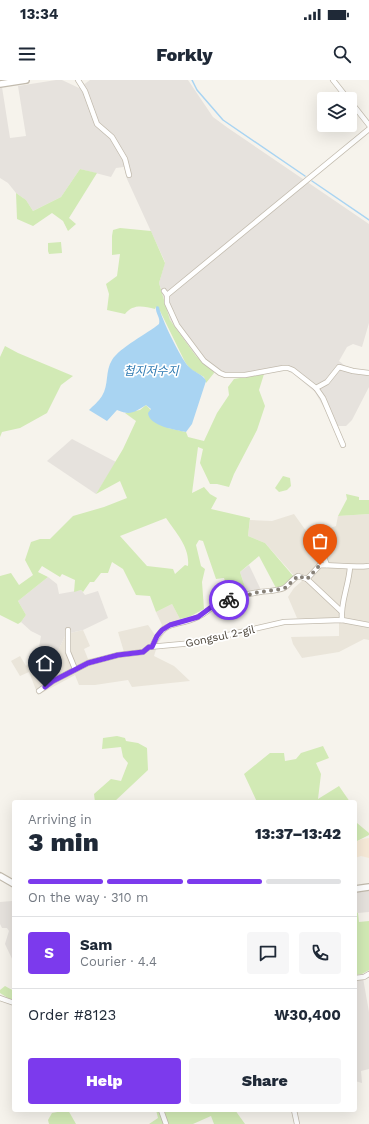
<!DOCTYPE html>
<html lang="en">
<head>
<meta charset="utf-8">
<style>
  body { margin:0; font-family:"Work Sans","Noto Sans KR",sans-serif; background:#f6f6f7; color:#1f2937; height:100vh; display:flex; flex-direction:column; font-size:15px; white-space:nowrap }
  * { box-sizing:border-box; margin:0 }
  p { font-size:13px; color:#747a83 }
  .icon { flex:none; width:22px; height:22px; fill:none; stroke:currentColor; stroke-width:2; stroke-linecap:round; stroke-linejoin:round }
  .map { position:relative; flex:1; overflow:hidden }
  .sheet { position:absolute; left:12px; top:720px; width:345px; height:312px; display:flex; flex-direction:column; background:#fff; border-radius:4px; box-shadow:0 4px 16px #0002 }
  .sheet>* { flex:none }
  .buttons { position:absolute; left:317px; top:12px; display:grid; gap:8px }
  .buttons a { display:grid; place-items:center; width:40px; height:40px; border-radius:4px; background:#fff; box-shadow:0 4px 16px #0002; font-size:20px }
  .pin { position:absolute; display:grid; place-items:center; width:34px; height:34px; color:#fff; margin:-41px -17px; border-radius:50% 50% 50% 0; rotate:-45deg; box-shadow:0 0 4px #0007 }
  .pin .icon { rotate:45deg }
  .courier { position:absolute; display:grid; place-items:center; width:40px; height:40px; margin:-20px; border:3px solid #7c3aed; border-radius:50%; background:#fff; color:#222; box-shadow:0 1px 5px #0007 }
  .head em { font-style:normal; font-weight:800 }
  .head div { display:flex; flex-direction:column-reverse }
  .head { display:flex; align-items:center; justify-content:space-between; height:68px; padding:0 16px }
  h1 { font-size:26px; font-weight:800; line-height:30px }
  .bar { display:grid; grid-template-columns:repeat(4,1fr); gap:6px 4px; align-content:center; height:48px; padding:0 16px }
  .bar i { height:5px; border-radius:3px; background:#e0e1e3 }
  .bar .selected { background:#7c3aed }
  .bar p { grid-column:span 4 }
  .line { display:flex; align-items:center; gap:10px; padding:0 16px; border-top:1px solid #e0e1e3 }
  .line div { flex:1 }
  .round { display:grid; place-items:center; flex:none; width:42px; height:42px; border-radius:4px; background:#f6f6f7 }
  .action { display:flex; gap:8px; margin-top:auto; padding:8px 16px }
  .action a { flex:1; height:46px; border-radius:4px; background:#7c3aed; color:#fff; font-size:16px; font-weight:800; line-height:46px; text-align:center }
  .action a+a { background:#f6f6f7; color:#1f2937 }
  .status { display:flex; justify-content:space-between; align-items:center; height:28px; padding:0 20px; background:#fff; direction:ltr }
  .status svg { height:11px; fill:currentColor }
  header { display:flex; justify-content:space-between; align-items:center; height:52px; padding:0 16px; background:#fff; font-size:18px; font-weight:800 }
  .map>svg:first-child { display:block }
</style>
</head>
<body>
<div class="status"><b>13:34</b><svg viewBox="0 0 49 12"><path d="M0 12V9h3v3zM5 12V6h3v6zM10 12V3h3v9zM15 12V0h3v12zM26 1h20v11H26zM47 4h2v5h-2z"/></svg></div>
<header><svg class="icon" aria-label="menu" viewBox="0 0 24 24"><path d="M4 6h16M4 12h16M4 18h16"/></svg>Forkly<svg class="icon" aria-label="search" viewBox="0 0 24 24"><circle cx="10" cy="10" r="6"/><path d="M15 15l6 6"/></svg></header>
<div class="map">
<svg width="369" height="1044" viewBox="0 0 369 1044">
  <rect width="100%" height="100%" fill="#f6f3ec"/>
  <g fill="#eae5da">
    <path d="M294,434l15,21 27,-9 2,-10 31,-2v126l-5,-1 -25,13 -37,6 -9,-14 -2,-7 48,-1v-17l-42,-1 -9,-21 6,-9 9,-8 -6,-1 -32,-36 -17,-7 2,-16 22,1z"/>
    <path d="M172,524l8,15 -15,14 -7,10 -4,13 20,10 16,15 -58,6 -4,-7 -33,5h-16l-4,-10 -37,20 -9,-23 -9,4 -9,-15 9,-5 6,10 13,-13h18l9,-19 17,-4 7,16 -6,3 4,10 36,-7 -6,-20 30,-7 7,10 7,-10 -6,-13z"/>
  </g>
  <path fill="#f7ead8" d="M369,758v20l-8,-2 -6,2v-16l7,-3z"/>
  <g fill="#e6e2dd">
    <path d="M56,0h6l17,8 11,-8h98l25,37 15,11 141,96v99l-7,24 -9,-3 -6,3 -8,14 10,8 20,2v16l-17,33 -6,6h-9l-6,-6 -16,-28 -27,-23 -12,-1 -40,6 -23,-4 -17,-14 -26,-36 -11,-37 6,-21 -38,-83 -3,-12 -8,1 -5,9 -31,-8 -19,28 -28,14 -7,-11 -10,-7 -8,-10 -8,-5v-90l2,-1 8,51 16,-2 -8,-50z"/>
    <path d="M72,359l44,23 -20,32 -49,-33z"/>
    <path d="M249,485l12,25 -14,3 -7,-21z"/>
    <path d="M48,497l9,7 2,10 22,-4 4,5 13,-4 10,27 -25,12 -17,4 -9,19h-19l3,-17 -10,-5 -10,-9 5,-7 -8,-14z"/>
    <path d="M369,810v22l-11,1 -3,-2v-19z"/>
    <path d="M14,819v64l-9,-19 4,-13 -2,-3h-5l-2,-4v-22l12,-1z"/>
    <path d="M363,898l6,34v57l-8,2 1,12 -7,-2v-102z"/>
  </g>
  <g fill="#d2eab5" fill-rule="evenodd">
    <path d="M80,89l17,4 -28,45 7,6 -8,7 -5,-10 -11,-8 -19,13 -16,-7 -1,-26 10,7 7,11 28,-14z"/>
    <path d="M120,148l31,3 14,32 -6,20 11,37 26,36 17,14 1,3 -8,10 -2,-6 -14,-8 -5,-7 -25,-51 -4,-4 -1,2c-12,-3 -22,-5 -30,5l-18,-4 2,-16 -3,-10 11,-8 3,-22 -8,1v-19l1,-6z"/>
    <path d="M61,162l1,11 -13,1 -1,-3v-8z"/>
    <path d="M5,266l13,7 55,23 -12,9 -14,28 -27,15 -18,4 -2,5v-80z"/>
    <path d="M264,294l-5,16 6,16 -8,24 -23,44 -5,13 -12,-3h-7l-10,-21 3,-14 -5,-2 -6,46 12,-6 6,7 7,4 -6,11 39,9 -2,18 17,7 29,34 -9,8 -9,3 -17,-32 -19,16 7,21 -16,5 -7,-20 -8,1 -13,-38 -4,-1 -3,5 5,21 4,3 -3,13 2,27 -15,8 -9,2 -8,-15 -16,8 -6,-16 -14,-1 -13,-26 -11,-7 -4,11h-7l-7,9h-4l-7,10 -2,-2 -7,2 1,-12 -13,-6 -2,3 -18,-11 -4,6 10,5 -30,24 8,14 -5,7 -3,2 -18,-9v-39l11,-3 8,12 14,-10 -8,-15 6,-18 9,-3h10l23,-23 31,-9 23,-9 -7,-17 -24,13 27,-45 13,-28 -11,-8 15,-3 6,-5 22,23 18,4 2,5 16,4 13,-28 12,-18 -1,-8 6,-8zM166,438c10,15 24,29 22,48l-3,-1 -10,9 -2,-5 -26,-3 -27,-30z"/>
    <path d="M283,396l7,2 1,8 -4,4 -8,2 -4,-4z"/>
    <path d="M346,414l13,3v3h10v14l-31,2 9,-17z"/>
    <path d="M117,656l8,2 1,3 12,2 9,5 1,22 -34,32h-19l-1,-8 17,-15 10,2 7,-18 -5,-6 -2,-10 -19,2 1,-11z"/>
    <path d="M323,666l6,12 -13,5 5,11 -3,25 21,-13 11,16h-93l-13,-28 26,-21h14l1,8 11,-2 5,-6z"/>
    <path d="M357,743l12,10v2l-14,7v-17z"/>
    <path d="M355,831l3,2 1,9 10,-1v49l-7,4 -7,1z"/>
    <path d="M5,906l9,5v9h-3l-11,-7v-3z"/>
    <path d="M68,1030l8,14h-27l-1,-4 4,-7z"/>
    <path d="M156,1030h79l10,14h-31l-3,-8 -18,8h-44l9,-6z"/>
  </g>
  <path fill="#a9d4f2" d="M157,226l2,1c2,11 21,50 29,59 5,6 15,8 18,15l-14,43 -6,8c-10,-2 -37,-6 -38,-19l3,-4 -5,-4c-12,7 -15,11 -29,5l-10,11 -18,-11c4,-4 10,-9 13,-14 7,-11 3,-25 10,-36 7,-12 36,-27 47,-36 2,-6 -4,-11 -3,-17z"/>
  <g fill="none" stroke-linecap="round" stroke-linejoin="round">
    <g stroke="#a9d4f2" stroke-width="1.5">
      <path d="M192,0l5,10 26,30 82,56"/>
      <path d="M312,101l57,39"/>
    </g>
    <defs>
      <g id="minor">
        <path d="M78,0l7,11 12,33 15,13 13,22 4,16"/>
        <path d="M333,0l15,19"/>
        <path d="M350,21l19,24"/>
        <path d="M164,211l3,4v8l10,22 27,36 16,12 5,2h20l38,-7h5l5,2 23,18 7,10 20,47"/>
        <path d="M167,215l202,-166"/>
        <path d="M316,308l11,-6 12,-15 14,4 16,2"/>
        <path d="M322,472l5,13"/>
        <path d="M307,499l13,-14c16,0 32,3 49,1"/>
        <path d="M342,540c-2,-17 7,-35 8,-53"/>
        <path d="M68,550v22l7,17"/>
        <path d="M152,567c12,-29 23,-19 46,-30 9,-4 14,-11 23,-15 12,-5 26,-8 39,-10 8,-1 17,-1 24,-4 5,-3 8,-9 14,-12l9,3 34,32"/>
        <path d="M39,611l14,-10 35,-18 30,-8 25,-3 6,-5 44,-4 91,-21 58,-2 27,5"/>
        <path d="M355,898l9,-1 5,-3"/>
        <path d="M0,918l14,5"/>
        <path d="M161,1030l5,14"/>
        <path d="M294,1030l3,14"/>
      </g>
      <g id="tertiary">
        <path d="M0,4l26,-4"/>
        <path d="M0,796l14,8"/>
        <path d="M355,809l14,-2"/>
      </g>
    </defs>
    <use href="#minor" stroke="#c2bbae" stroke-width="6"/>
    <use href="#tertiary" stroke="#c2bbae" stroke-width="8"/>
    <use href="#minor" stroke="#fff" stroke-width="4.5"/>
    <use href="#tertiary" stroke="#fff" stroke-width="5.5"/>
  </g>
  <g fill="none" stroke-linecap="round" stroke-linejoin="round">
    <path stroke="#878178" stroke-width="4" stroke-dasharray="0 7.2" d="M229,520l30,-8 17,-2 9,-2 13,-12 9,3 13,-14"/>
    <path stroke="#7c3aed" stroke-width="5" d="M45,607l8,-6 35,-18 30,-8 25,-3 6,-5h3l5,-11 5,-6 8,-5 28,-8 12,-9 11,-6 8,-2"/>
  </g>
  <g text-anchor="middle" stroke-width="3.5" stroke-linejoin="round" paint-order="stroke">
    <g font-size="11" fill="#4b4439" stroke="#fff">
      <text transform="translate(220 556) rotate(-12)" y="4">Gongsul 2-gil</text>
    </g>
    <g font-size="12" font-style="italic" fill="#2e7ab2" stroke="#fff">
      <text x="151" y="295">첩지저수지</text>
    </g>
  </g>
</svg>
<div class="buttons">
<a><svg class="icon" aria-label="layers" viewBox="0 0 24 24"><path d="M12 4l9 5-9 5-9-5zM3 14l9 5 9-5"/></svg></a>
</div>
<div class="pin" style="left:320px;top:485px;background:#ea580c"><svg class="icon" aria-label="bag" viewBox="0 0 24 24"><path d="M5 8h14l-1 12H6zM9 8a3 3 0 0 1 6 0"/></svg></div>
<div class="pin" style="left:45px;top:607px;background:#1f2937"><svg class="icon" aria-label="home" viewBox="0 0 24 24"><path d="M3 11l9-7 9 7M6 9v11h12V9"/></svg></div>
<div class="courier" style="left:229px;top:520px"><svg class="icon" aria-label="bike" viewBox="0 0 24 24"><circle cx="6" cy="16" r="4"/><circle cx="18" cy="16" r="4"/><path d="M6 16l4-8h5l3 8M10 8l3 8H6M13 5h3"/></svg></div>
<section class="sheet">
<div class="head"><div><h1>3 min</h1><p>Arriving in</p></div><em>13:37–13:42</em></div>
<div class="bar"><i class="selected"></i><i class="selected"></i><i class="selected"></i><i></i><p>On the way · 310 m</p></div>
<div class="line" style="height:72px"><b class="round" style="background:#7c3aed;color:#fff">S</b><div><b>Sam</b><p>Courier · 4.4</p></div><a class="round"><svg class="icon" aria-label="chat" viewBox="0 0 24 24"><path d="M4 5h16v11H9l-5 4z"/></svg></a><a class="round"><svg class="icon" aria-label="phone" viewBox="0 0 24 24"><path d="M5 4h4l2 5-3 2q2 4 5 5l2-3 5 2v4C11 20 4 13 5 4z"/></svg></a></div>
<div class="line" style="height:52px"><div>Order #8123</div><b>₩30,400</b></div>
<div class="action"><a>Help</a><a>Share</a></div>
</section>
</div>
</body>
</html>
